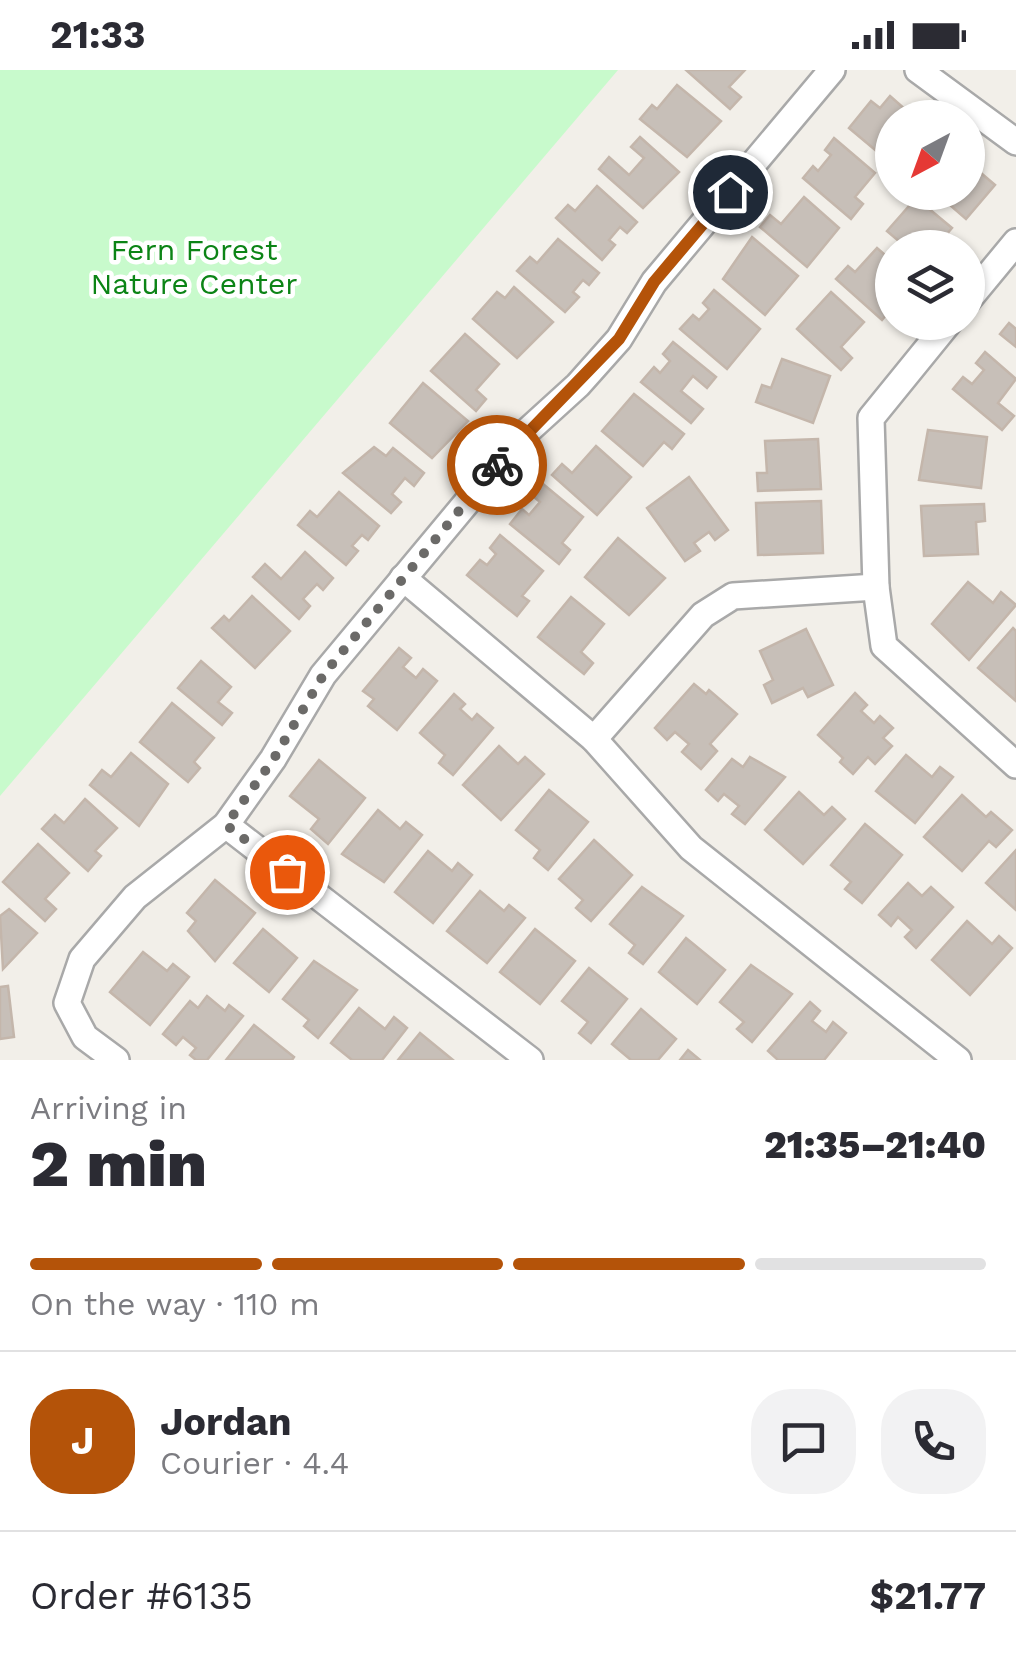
<!DOCTYPE html>
<html lang="en">
<head>
<meta charset="utf-8">
<style>
  body { margin:0; font-family:"Work Sans",sans-serif; background:#f2f2f3; color:#2b2b33; height:100vh; display:flex; flex-direction:column; font-size:38px; white-space:nowrap }
  * { box-sizing:border-box; margin:0 }
  p { font-size:32px; color:#7c7c81 }
  .icon { flex:none; width:55px; height:55px; fill:none; stroke:currentColor; stroke-width:2; stroke-linecap:round; stroke-linejoin:round }
  .map { position:relative; height:990px; overflow:hidden }
  .sheet { display:flex; flex-direction:column; background:#fff; flex:1 }
  .sheet>* { flex:none }
  .needle { width:65px; rotate:221deg }
  .buttons { position:absolute; left:875px; top:30px; display:grid; gap:20px }
  .buttons a { display:grid; place-items:center; width:110px; height:110px; border-radius:50%; background:#fff; box-shadow:0 2px 8px #0004; font-size:50px }
  .pin { position:absolute; display:grid; place-items:center; width:85px; height:85px; color:#fff; margin:-42px; border:5px solid #fff; border-radius:50%; box-shadow:0 2px 10px #0007 }
  .courier { position:absolute; display:grid; place-items:center; width:100px; height:100px; margin:-50px; border:8px solid #b45309; border-radius:50%; background:#fff; color:#222; box-shadow:0 2px 12px #0007 }
  .summary em { font-style:normal; font-weight:800 }
  .summary div { display:flex; flex-direction:column-reverse }
  .summary { display:flex; align-items:center; justify-content:space-between; height:170px; padding:0 30px }
  h1 { font-size:65px; font-weight:800; line-height:75px }
  .bar { display:grid; grid-template-columns:repeat(4,1fr); gap:15px 10px; align-content:center; height:120px; padding:0 30px }
  .bar i { height:12px; border-radius:8px; background:#e1e1e2 }
  .bar .current { background:#b45309 }
  .bar p { grid-column:span 4 }
  .line { display:flex; align-items:center; gap:25px; padding:0 30px; border-top:2px solid #e1e1e2 }
  .line div { flex:1 }
  .round { display:grid; place-items:center; flex:none; width:105px; height:105px; border-radius:40px; background:#f2f2f3 }
  .status { display:flex; justify-content:space-between; align-items:center; height:70px; padding:0 50px; background:#fff; direction:ltr }
  .status svg { height:28px; fill:currentColor }
  .map>svg:first-child { display:block }
</style>
</head>
<body>
<div class="status"><b>21:33</b><svg viewBox="0 0 49 12"><path d="M0 12V9h3v3zM5 12V6h3v6zM10 12V3h3v9zM15 12V0h3v12zM26 1h20v11H26zM47 4h2v5h-2z"/></svg></div>
<div class="map">
<svg width="1016" height="990" viewBox="0 0 1016 990">
  <rect width="100%" height="100%" fill="#f2efe9"/>
  <path fill="#c8facc" d="M0,0h618l-618,726z"/>
  <g fill="#c7bfb8" stroke="#c4b6ab" stroke-width="2.5">
    <path d="M686,0h59l-16,17 12,10 -11,12z"/>
    <path d="M677,15l44,36 -34,36 -47,-38 12,-14 5,4z"/>
    <path d="M890,26l25,22h-23v46l-43,-36 22,-27 9,7z"/>
    <path d="M640,67l39,35 -36,36 -44,-39 10,-12 20,18 15,-17 -13,-11z"/>
    <path d="M834,68l41,35 -20,24 8,7 -12,15 -48,-41 10,-12 5,5 13,-16 -6,-5z"/>
    <path d="M968,92l27,23 -29,34 -31,-27h33z"/>
    <path d="M597,116l40,36 -10,11 -7,-6 -11,13 6,5 -13,15 -46,-42 12,-13 7,6z"/>
    <path d="M804,127l35,31 -32,39 -47,-40 10,-12 11,9z"/>
    <path d="M916,128l36,30 -17,20h-28l-20,-17z"/>
    <path d="M752,167l46,39 -33,39 -42,-36z"/>
    <path d="M558,169l41,34 -10,12 -6,-5 -10,12 6,5 -14,15 -48,-41 13,-14 7,6z"/>
    <path d="M877,178l15,13 -3,37 3,10 -10,12 -46,-41 12,-13 7,6z"/>
    <path d="M514,217l39,35 -36,36 -44,-39 24,-27 8,6z"/>
    <path d="M714,220l46,39 -33,40 -47,-40 13,-14 6,5 10,-11 -6,-6z"/>
    <path d="M831,222l33,30 -23,25 11,11 -11,12 -44,-41z"/>
    <path d="M1009,253l7,6v18l-16,-13z"/>
    <path d="M465,264l34,30 -23,26 10,9 -10,12 -45,-40z"/>
    <path d="M673,272l43,35 -9,11 -14,-12 -12,15 22,18 -12,14 -50,-41 13,-15 6,6 10,-12 -7,-7z"/>
    <path d="M985,282l31,27 -18,24 16,13 -12,14 -49,-41 10,-12 9,7 12,-14 -8,-7z"/>
    <path d="M782,289l48,17 -17,47 -57,-21 6,-17 9,3z"/>
    <path d="M423,313l45,38 -36,37 -42,-35z"/>
    <path d="M634,324l50,40 -12,15 -8,-7 -21,24 -41,-35z"/>
    <path d="M928,360l59,7 -6,51 -62,-8z"/>
    <path d="M818,369l3,50 -63,2 -1,-18h10l-2,-32z"/>
    <path d="M596,376l35,31 -34,38 -45,-40 10,-11 10,9z"/>
    <path d="M374,377l12,9 7,-8 31,25 -10,13 -9,-8 -13,16 9,8 -10,11 -48,-40z"/>
    <path d="M689,407l39,53 -13,10 -6,-8 -15,11 6,8 -15,10 -38,-53z"/>
    <path d="M543,414l40,33 -21,26 8,7 -11,14 -49,-40 12,-15 7,6 11,-13 -7,-6z"/>
    <path d="M339,422l40,34 -11,14 -6,-5 -10,11 6,5 -12,14 -48,-40 12,-14 7,6z"/>
    <path d="M821,431l2,52 -65,2 -2,-52z"/>
    <path d="M984,434l1,17 -9,1 2,32 -54,2 -3,-50z"/>
    <path d="M500,465l43,36 -21,25 7,5 -12,15 -50,-41 13,-15 7,5 9,-11 -6,-6z"/>
    <path d="M618,468l47,40 -36,37 -44,-38z"/>
    <path d="M305,482l28,26 -10,12 -6,-6 -14,15 7,7 -11,13 -46,-42 12,-13 16,15z"/>
    <path d="M968,512l25,21 8,-11 15,13 -47,55 -37,-36z"/>
    <path d="M252,526l38,35 -35,37 -43,-40 12,-12 5,5z"/>
    <path d="M571,527l33,27 -23,28 12,11 -9,11 -46,-37z"/>
    <path d="M1013,558l3,3v70l-38,-33z"/>
    <path d="M806,559l27,56 -25,12 -5,-9 -31,15 -8,-18 9,-5 -13,-29z"/>
    <path d="M399,578l12,10 -8,9 13,11 7,-9 14,12 -40,49 -29,-24 6,-7 -11,-8z"/>
    <path d="M201,591l30,26 -13,15 14,11 -10,12 -44,-37z"/>
    <path d="M694,614l12,10 3,-4 28,24 -27,30 7,7 -16,18 -19,-17 7,-8 -14,-12 -8,8 -12,-12z"/>
    <path d="M855,623l12,12 -6,6 13,12 6,-7 13,12 -10,10 9,8 -17,18 -7,-7 -15,17 -13,-12 3,-4 -25,-23z"/>
    <path d="M454,624l11,10 -5,5 12,11 5,-6 16,14 -40,47 -14,-12 6,-8 -25,-22z"/>
    <path d="M172,633l42,35 -20,24 6,6 -12,14 -48,-40z"/>
    <path d="M499,676l19,18 7,-7 19,17 -43,46 -38,-35z"/>
    <path d="M131,683l37,31 -29,42 -49,-41 12,-15 9,7z"/>
    <path d="M906,685l26,22 8,-10 13,10 -38,46 -39,-32z"/>
    <path d="M750,687l35,20 -40,47 -13,-10 7,-8 -15,-12 -6,7 -12,-11 26,-31 11,8z"/>
    <path d="M319,690l46,38 -37,46 -17,-15 8,-10 -29,-23z"/>
    <path d="M549,720l39,32 -40,48 -14,-12 6,-8 -24,-20z"/>
    <path d="M799,722l25,23 8,-8 13,12 -42,45 -38,-34z"/>
    <path d="M962,725l24,22 5,-5 21,18 -16,17 -7,-6 -27,30 -38,-34z"/>
    <path d="M85,729l32,29 -22,23 6,5 -13,15 -46,-42 13,-14 9,8z"/>
    <path d="M378,740l22,19 6,-7 16,13 -38,47 -42,-28z"/>
    <path d="M865,754l37,31 -40,48 -17,-14 6,-7 -20,-17z"/>
    <path d="M594,770l38,35 -41,46 -15,-13 7,-8 -24,-21z"/>
    <path d="M38,774l31,29 -24,26 11,10 -11,12 -42,-39z"/>
    <path d="M1016,780v60l-30,-27z"/>
    <path d="M428,781l24,20 6,-8 14,12 -39,48 -38,-31z"/>
    <path d="M215,810l40,33 -40,48 -27,-30 8,-10 -9,-8z"/>
    <path d="M908,813l14,13 9,-9 22,20 -37,41 -11,-11 7,-7 -14,-13 -7,9 -12,-11z"/>
    <path d="M642,817l41,29 -40,48 -14,-11 6,-8 -25,-21z"/>
    <path d="M480,821l24,20 5,-6 16,13 -38,45 -40,-32z"/>
    <path d="M9,839l28,24 -34,36 -3,-53z"/>
    <path d="M967,851l25,23 7,-8 13,12 -42,47 -38,-35z"/>
    <path d="M263,859l34,29 -28,34 -35,-29z"/>
    <path d="M535,859l40,32 -35,43 -40,-32z"/>
    <path d="M686,868l39,32 -28,34 -38,-32z"/>
    <path d="M143,882l24,19 6,-7 16,13 -39,48 -40,-33z"/>
    <path d="M314,891l43,29 -39,48 -14,-12 5,-6 -26,-21z"/>
    <path d="M751,895l41,29 -40,48 -15,-13 7,-7 -24,-20z"/>
    <path d="M589,898l38,31 -36,44 -12,-10 9,-11 -26,-21z"/>
    <path d="M8,916l6,51 -14,2v-52z"/>
    <path d="M207,926l18,15 4,-6 14,11 -36,44h-11l-6,-5 6,-7 -13,-11 -7,8 -13,-11 27,-33 8,7z"/>
    <path d="M810,932l10,9 -8,10 14,11 7,-10 13,11 -22,27h-46l-10,-9z"/>
    <path d="M359,938l26,21 9,-12 13,11 -25,32h-30l-21,-17z"/>
    <path d="M641,939l35,30 -18,21h-27l-19,-16z"/>
    <path d="M254,955l40,32 -2,3h-66z"/>
    <path d="M420,963l33,27h-55z"/>
    <path d="M688,980l12,10h-20z"/>
  </g>
  <g fill="none" stroke-linecap="round" stroke-linejoin="round">
    <defs>
      <g id="minor">
        <path d="M918,0l98,72"/>
        <path d="M968,230l48,-58"/>
        <path d="M949,252l-78,96 5,169 8,59 132,119"/>
        <path d="M403,508l191,161 97,109 267,212"/>
        <path d="M594,669l109,-124 30,-19 143,-9"/>
        <path d="M226,755l304,235"/>
        <path d="M116,990l-31,-23 -18,-34 15,-44 53,-62 91,-72 47,-66 50,-84 200,-240 55,-50 41,-46 35,-57 178,-212"/>
      </g>
    </defs>
    <use href="#minor" stroke="#a9a9a9" stroke-width="30"/>
    <use href="#minor" stroke="#fff" stroke-width="25"/>
  </g>
  <g fill="none" stroke-linecap="round" stroke-linejoin="round">
    <path stroke="#6b6a68" stroke-width="10" stroke-dasharray="0 18" d="M287,802l-61,-47 47,-65 51,-86 173,-209"/>
    <path stroke="#b45309" stroke-width="12" d="M497,395l122,-126 35,-57 76,-90"/>
  </g>
  <g text-anchor="middle" stroke-width="9" stroke-linejoin="round" paint-order="stroke">
    <g font-size="30" fill="#0c8416" stroke="#fff">
      <text x="194" y="190">Fern Forest<tspan x="194" dy="34">Nature Center</tspan></text>
    </g>
  </g>
</svg>
<div class="buttons">
<a><svg class="needle" viewBox="-14 -14 28 28"><path d="M0-13l5 13h-10z" fill="#e53935"/><path d="M0 13l5-13h-10z" fill="#7c7c81"/></svg></a>
<a><svg class="icon" aria-label="layers" viewBox="0 0 24 24"><path d="M12 4l9 5-9 5-9-5zM3 14l9 5 9-5"/></svg></a>
</div>
<div class="pin" style="left:287px;top:802px;background:#ea580c"><svg class="icon" aria-label="bag" viewBox="0 0 24 24"><path d="M5 8h14l-1 12H6zM9 8a3 3 0 0 1 6 0"/></svg></div>
<div class="pin" style="left:730px;top:122px;background:#1f2937"><svg class="icon" aria-label="home" viewBox="0 0 24 24"><path d="M3 11l9-7 9 7M6 9v11h12V9"/></svg></div>
<div class="courier" style="left:497px;top:395px"><svg class="icon" aria-label="bike" viewBox="0 0 24 24"><circle cx="6" cy="16" r="4"/><circle cx="18" cy="16" r="4"/><path d="M6 16l4-8h5l3 8M10 8l3 8H6M13 5h3"/></svg></div>
</div>
<section class="sheet">
<div class="summary"><div><h1>2 min</h1><p>Arriving in</p></div><em>21:35–21:40</em></div>
<div class="bar"><i class="current"></i><i class="current"></i><i class="current"></i><i></i><p>On the way · 110 m</p></div>
<div class="line" style="height:180px"><b class="round" style="background:#b45309;color:#fff">J</b><div><b>Jordan</b><p>Courier · 4.4</p></div><a class="round"><svg class="icon" aria-label="chat" viewBox="0 0 24 24"><path d="M4 5h16v11H9l-5 4z"/></svg></a><a class="round"><svg class="icon" aria-label="phone" viewBox="0 0 24 24"><path d="M5 4h4l2 5-3 2q2 4 5 5l2-3 5 2v4C11 20 4 13 5 4z"/></svg></a></div>
<div class="line" style="height:130px"><div>Order #6135</div><b>$21.77</b></div>
</section>
</body>
</html>
